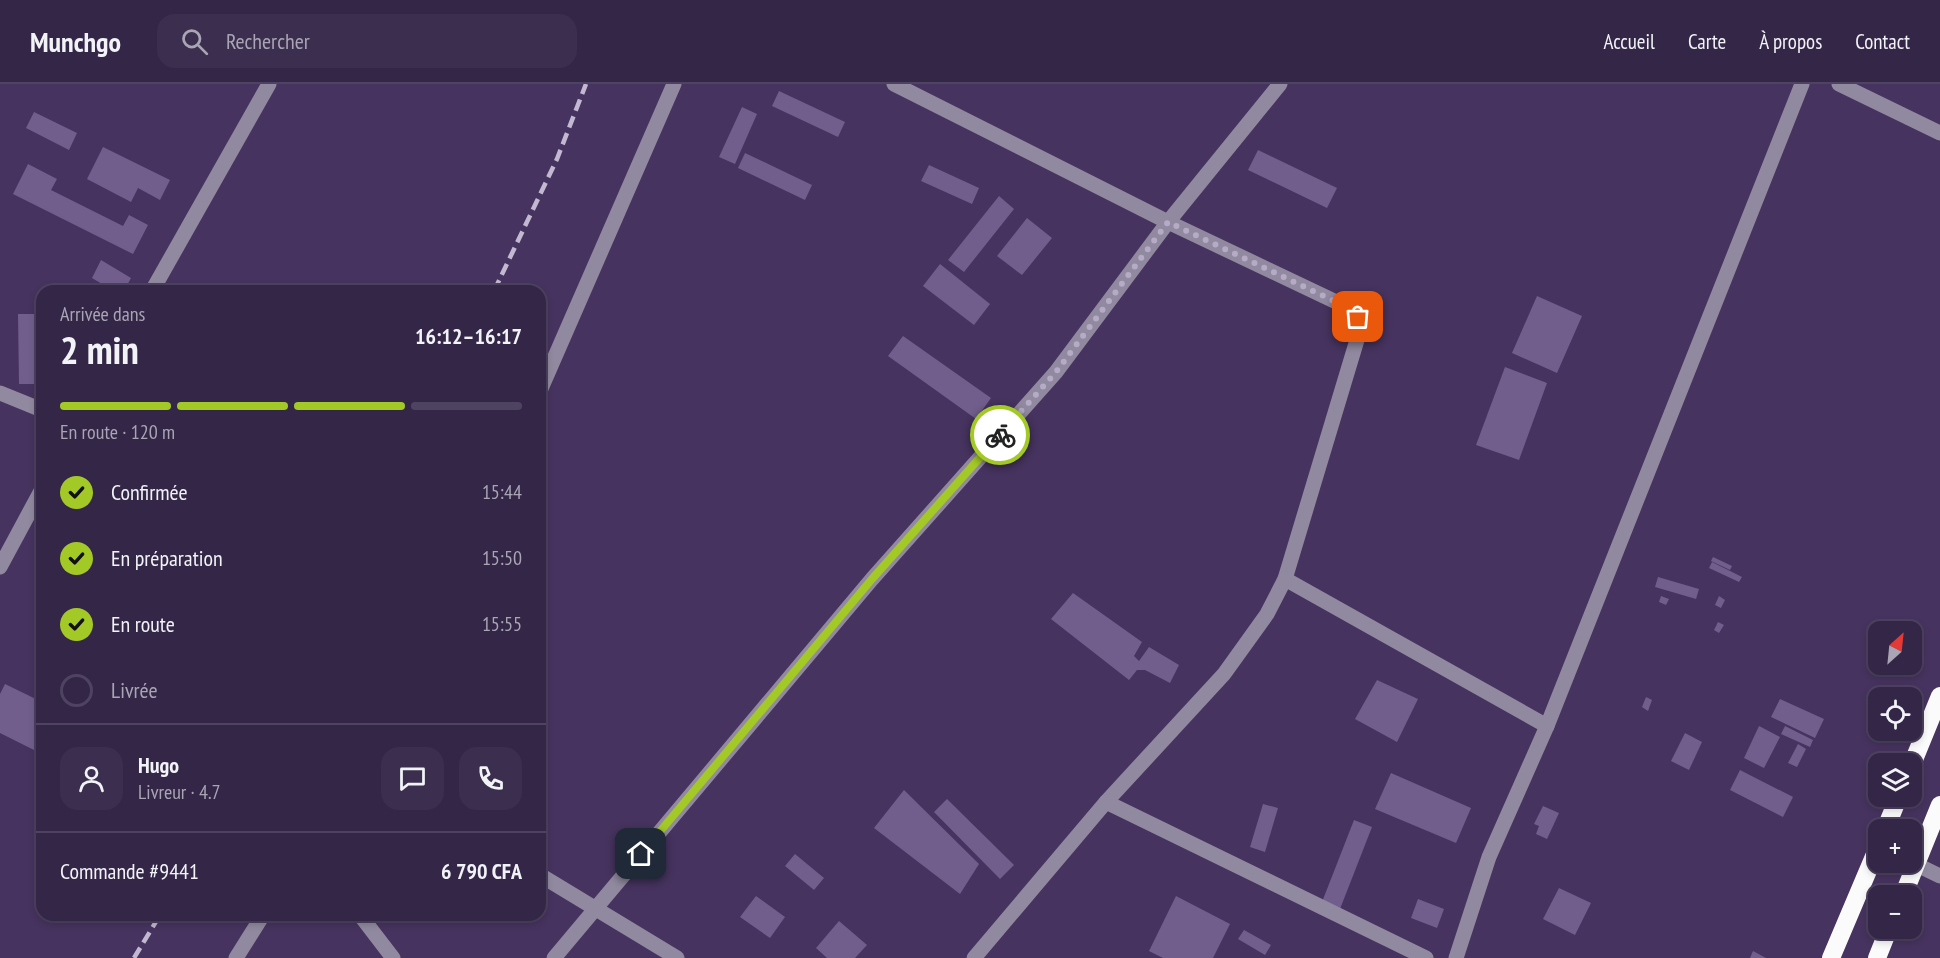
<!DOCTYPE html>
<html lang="fr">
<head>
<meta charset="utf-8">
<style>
  body { margin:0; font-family:"PT Sans Narrow",sans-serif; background:#3c2e4e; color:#f1f3f6; height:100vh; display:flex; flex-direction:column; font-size:22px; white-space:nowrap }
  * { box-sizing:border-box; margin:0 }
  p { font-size:20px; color:#a9a5b4 }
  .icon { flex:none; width:33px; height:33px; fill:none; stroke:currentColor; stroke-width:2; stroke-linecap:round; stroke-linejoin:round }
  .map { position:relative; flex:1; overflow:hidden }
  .sheet { position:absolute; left:36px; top:201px; width:510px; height:636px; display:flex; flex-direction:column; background:#342647; border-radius:18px; box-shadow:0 3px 9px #0003,0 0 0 2px #4e4360 }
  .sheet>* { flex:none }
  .needle { width:39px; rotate:27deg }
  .buttons { position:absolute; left:1868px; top:537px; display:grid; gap:12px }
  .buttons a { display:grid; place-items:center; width:54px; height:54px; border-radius:12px; background:#342647; box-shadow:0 3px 9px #0003,0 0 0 2px #4e4360; font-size:30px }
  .pin { position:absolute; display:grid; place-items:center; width:51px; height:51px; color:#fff; margin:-26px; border-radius:12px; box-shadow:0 3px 9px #0006 }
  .courier { position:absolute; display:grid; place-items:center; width:60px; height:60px; margin:-30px; border:4px solid #a3c926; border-radius:50%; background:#fff; color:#222; box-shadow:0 2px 8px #0007 }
  .overview em { font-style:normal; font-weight:600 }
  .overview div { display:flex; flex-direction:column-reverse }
  .overview { display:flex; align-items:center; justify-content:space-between; height:102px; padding:0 24px }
  h1 { font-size:39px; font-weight:600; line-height:45px }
  .bar { display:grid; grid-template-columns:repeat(4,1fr); gap:9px 6px; align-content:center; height:72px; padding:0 24px }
  .bar i { height:8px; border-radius:4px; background:#4e4360 }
  .bar .active { background:#a3c926 }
  .bar p { grid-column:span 4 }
  .line { display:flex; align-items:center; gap:15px; padding:0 24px; border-top:2px solid #4e4360 }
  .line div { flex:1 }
  .round { display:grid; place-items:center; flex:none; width:63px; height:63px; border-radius:18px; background:#3c2e4e }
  ol { padding:0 24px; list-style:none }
  li { display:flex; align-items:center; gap:18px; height:66px }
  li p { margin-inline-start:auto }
  li .icon { padding:6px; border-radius:50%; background:#a3c926; color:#111; stroke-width:4 }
  li:last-child { color:#a9a5b4 }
  li i { width:33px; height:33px; border:3px solid #4e4360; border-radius:50% }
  header { display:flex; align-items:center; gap:36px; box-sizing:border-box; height:84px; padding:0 30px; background:#342647; border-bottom:2px solid #4e4360 }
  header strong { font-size:28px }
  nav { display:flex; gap:33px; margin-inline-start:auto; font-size:21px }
  .search { width:420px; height:54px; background:#3c2e4e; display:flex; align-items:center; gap:15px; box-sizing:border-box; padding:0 21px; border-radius:18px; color:#a9a5b4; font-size:22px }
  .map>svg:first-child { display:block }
</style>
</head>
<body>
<header>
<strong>Munchgo</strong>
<div class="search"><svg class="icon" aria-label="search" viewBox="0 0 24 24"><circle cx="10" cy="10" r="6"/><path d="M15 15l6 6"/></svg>Rechercher</div>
<nav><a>Accueil</a><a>Carte</a><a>À propos</a><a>Contact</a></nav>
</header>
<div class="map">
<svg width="1940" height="874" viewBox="0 0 1940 874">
  <rect width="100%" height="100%" fill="#46335f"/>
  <g fill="#715e8d">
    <path d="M779,7l66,31 -7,15 -66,-31z"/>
    <path d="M742,23l15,7 -22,50 -16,-7z"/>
    <path d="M34,28l43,21 -8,17 -43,-22z"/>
    <path d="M103,63l67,33 -10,20 -22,-12 -7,14 -44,-23z"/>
    <path d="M1258,66l79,38 -10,20 -79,-38z"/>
    <path d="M745,69l67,32 -7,15 -67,-32z"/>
    <path d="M28,80l29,15 -6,11 72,36 6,-11 19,10 -15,29 -120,-60z"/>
    <path d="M929,81l50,23 -7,16 -51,-23z"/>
    <path d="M999,112l15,13 -50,63 -16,-12z"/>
    <path d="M1027,134l25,20 -30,37 -25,-19z"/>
    <path d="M101,176l30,18 -7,13h-13l1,-1 -20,-12z"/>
    <path d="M940,180l50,40 -16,21 -51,-39z"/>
    <path d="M1537,212l45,20 -25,57 -45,-20z"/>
    <path d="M18,230h24v70h-23z"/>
    <path d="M903,252l88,62 -15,21 -88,-63z"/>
    <path d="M1505,283l42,16 -28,77 -43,-15z"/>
    <path d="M1713,473l19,9 -2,4 -19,-9z"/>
    <path d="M1712,478l30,15 -3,5 -30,-14z"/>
    <path d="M1658,493l41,12 -3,10 -41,-12z"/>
    <path d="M1073,509l69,49 -8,14 5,5 10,-14 30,18 -9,18 -25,-13h-8l-8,10 -78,-61z"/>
    <path d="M1661,512l8,3 -3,6 -7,-3z"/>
    <path d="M1719,512l6,4 -4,8 -6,-3z"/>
    <path d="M1718,538l6,3 -5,8 -5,-3z"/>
    <path d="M1377,596l41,19 -21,43 -42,-23z"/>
    <path d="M5,600l37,18v52l-42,-21v-39z"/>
    <path d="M1646,613l6,3 -4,11 -6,-4z"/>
    <path d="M1780,615l44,20 -9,19 -44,-21z"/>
    <path d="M1759,642l21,11 -16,31 -20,-10z"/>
    <path d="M1785,642l28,14 -3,7 -29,-13z"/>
    <path d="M1685,649l17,9 -13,28 -18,-9z"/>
    <path d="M1798,660l8,5 -9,18 -9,-4z"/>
    <path d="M1740,686l53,27 -10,20 -53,-27z"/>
    <path d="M1391,689l80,35 -15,35 -81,-34z"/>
    <path d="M904,706l75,74 -19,30 -86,-66z"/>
    <path d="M947,715l67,66 -14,14 -66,-67z"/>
    <path d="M1263,720l15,4 -13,44 -15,-5z"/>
    <path d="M1543,722l16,7 -12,26 -11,-5 3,-8 -5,-2z"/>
    <path d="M1354,736l18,7 -32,82 -18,-7z"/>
    <path d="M795,770l29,24 -10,12 -29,-24z"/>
    <path d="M1559,804l32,15 -16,32 -32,-16z"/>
    <path d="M756,812l29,21 -15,21 -30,-21z"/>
    <path d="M1176,812l54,28 -17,34h-50l-14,-7z"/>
    <path d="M1418,815l26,10 -7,19 -26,-10z"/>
    <path d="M839,837l28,24 -12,13h-28l-11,-10z"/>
    <path d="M1244,846l27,15 -6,10 -27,-16z"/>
    <path d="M1753,867l13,7h-16z"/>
  </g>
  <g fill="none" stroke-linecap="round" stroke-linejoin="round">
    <g stroke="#91899f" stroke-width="15">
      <path d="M894,0l274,138 183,87 7,8 2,13 -75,249 -18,35 -43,60 -118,128"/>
      <path d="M1839,0l101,49"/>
      <path d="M152,207l117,-207"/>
      <path d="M540,307l134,-307"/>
      <path d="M0,309l42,17"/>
      <path d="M0,483l42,-78"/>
      <path d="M1285,495l262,147"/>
      <path d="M1911,778l29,14"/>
      <path d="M540,791l137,83"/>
      <path d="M360,831l33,43"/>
      <path d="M236,874l27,-43"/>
      <path d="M554,874l318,-379 184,-207 112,-150 112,-138"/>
      <path d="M974,874l132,-156 320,156"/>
      <path d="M1456,874l33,-101 58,-131 255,-642"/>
    </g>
    <g stroke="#fbfbfb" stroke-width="18">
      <path d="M1911,683l29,-71"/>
      <path d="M1885,746l14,-34"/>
      <path d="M1903,812l37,-91"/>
      <path d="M1831,874l47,-111"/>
      <path d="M1877,874l12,-30"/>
    </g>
    <g stroke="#c2b8d1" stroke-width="4.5" stroke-dasharray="12 6" stroke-linecap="butt">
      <path d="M494,207l63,-132 29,-75"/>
      <path d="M134,874l26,-43"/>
    </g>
  </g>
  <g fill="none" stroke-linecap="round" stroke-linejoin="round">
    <path stroke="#b6abc6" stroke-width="6" stroke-dasharray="0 10.8" d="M1000,351l56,-63 112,-150 183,87 7,8"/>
    <path stroke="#a3c926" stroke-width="8" d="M641,770l231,-275 128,-144"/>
  </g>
</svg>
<div class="buttons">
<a><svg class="needle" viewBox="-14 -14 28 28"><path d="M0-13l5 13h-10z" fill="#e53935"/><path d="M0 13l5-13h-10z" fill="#a9a5b4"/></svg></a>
<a><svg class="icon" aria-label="locate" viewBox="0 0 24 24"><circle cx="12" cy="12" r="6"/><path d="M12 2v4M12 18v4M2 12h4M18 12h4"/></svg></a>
<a><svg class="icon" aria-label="layers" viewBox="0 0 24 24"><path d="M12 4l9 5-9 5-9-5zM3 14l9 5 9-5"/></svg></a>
<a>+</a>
<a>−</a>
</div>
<div class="pin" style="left:1358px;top:233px;background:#ea580c"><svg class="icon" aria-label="bag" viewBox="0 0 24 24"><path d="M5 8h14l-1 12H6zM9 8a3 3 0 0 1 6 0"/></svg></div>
<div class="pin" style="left:641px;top:770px;background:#1f2937"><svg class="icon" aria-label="home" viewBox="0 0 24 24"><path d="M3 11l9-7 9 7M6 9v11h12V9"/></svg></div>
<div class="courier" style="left:1000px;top:351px"><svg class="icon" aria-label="bike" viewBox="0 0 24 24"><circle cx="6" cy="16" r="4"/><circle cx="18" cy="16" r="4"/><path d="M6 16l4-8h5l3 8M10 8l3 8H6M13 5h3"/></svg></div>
<section class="sheet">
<div class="overview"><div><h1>2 min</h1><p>Arrivée dans</p></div><em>16:12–16:17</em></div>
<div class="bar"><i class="active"></i><i class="active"></i><i class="active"></i><i></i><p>En route · 120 m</p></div>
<ol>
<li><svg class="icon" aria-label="check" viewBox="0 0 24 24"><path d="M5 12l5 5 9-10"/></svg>Confirmée<p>15:44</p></li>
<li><svg class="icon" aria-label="check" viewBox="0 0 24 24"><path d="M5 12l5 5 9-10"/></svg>En préparation<p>15:50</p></li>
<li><svg class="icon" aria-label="check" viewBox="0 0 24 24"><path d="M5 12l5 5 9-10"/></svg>En route<p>15:55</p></li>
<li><i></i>Livrée</li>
</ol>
<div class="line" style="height:108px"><a class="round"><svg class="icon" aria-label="person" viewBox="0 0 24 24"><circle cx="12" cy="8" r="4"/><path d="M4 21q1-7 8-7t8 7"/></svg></a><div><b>Hugo</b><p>Livreur · 4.7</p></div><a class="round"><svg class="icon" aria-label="chat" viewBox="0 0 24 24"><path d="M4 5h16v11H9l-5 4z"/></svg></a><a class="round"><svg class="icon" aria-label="phone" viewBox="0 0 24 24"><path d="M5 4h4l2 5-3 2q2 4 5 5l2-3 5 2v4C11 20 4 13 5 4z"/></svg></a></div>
<div class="line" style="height:78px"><div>Commande #9441</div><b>6 790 CFA</b></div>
</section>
</div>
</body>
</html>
